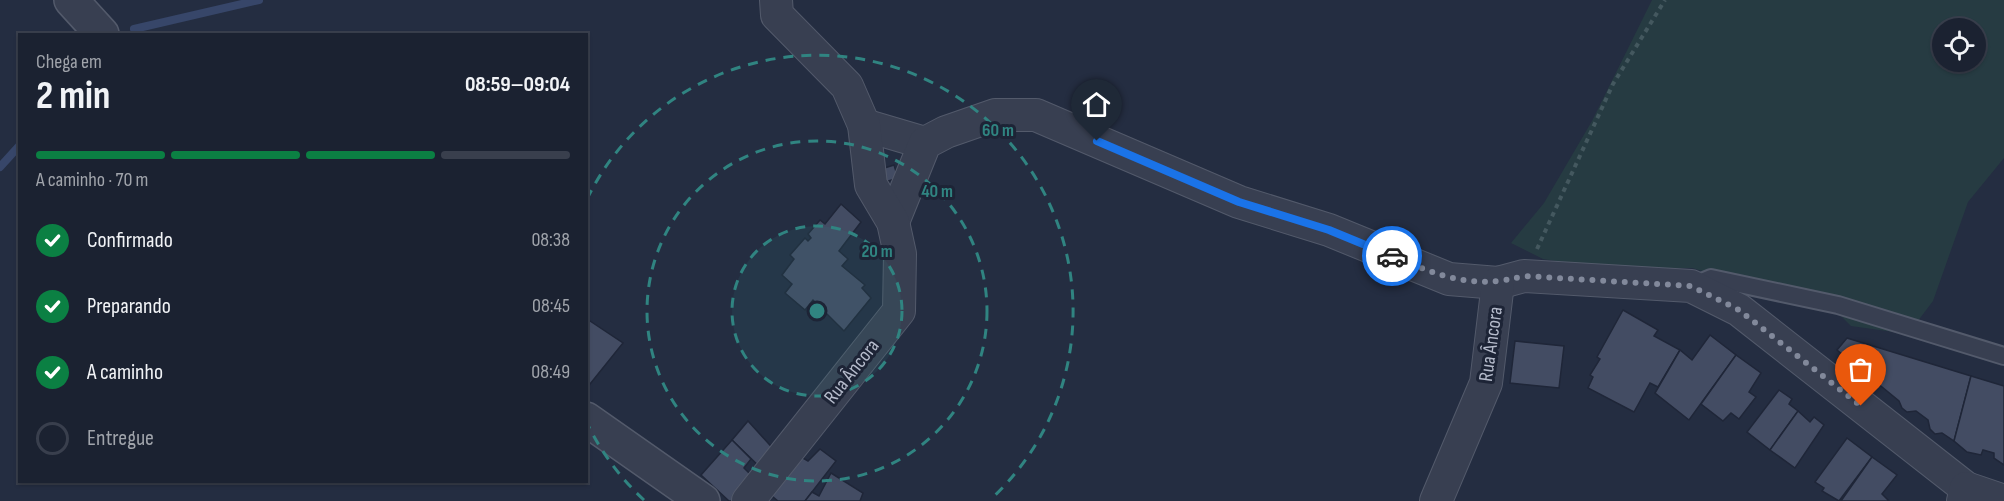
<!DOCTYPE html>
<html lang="pt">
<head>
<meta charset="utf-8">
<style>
  body { margin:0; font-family:"Sofia Sans Condensed",sans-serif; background:#242a39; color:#f1f3f6; height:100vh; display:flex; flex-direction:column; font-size:22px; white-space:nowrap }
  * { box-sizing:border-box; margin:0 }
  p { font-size:20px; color:#a0a4ab }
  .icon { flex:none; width:33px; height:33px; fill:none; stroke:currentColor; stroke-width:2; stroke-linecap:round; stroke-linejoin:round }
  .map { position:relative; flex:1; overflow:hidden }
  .details { position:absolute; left:18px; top:33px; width:570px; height:450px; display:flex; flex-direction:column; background:#1b2231; border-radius:0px; box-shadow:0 2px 4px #0004,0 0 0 2px #393f4d }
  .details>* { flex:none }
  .tools { position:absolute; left:1932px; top:18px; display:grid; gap:12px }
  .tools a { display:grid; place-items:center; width:54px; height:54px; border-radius:50%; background:#1b2231; box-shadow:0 2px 4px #0004,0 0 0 2px #393f4d; font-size:30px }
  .pin { position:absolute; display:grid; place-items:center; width:51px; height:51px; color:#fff; margin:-62px -26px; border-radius:50% 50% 50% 0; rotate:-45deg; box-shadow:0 0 6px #0007 }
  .pin .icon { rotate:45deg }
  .courier { position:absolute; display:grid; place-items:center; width:60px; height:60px; margin:-30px; border:4px solid #1a73e8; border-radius:50%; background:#fff; color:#222; box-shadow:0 2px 8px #0007 }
  .summary em { font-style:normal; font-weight:700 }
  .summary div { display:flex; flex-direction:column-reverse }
  .summary { display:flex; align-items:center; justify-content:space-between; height:102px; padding:0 18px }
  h1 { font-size:39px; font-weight:700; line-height:45px }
  .bar { display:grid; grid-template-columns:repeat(4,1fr); gap:9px 6px; align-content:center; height:72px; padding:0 18px }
  .bar i { height:8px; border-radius:4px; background:#393f4d }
  .bar .selected { background:#0b8043 }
  .bar p { grid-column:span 4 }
  ol { padding:0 18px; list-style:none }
  li { display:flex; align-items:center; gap:18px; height:66px }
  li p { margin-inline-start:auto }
  li .icon { padding:6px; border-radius:50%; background:#0b8043; color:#fff; stroke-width:4 }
  li:last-child { color:#a0a4ab }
  li i { width:33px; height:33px; border:3px solid #393f4d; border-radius:50% }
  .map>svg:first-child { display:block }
</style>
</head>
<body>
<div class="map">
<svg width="2004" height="501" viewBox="0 0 2004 501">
  <rect width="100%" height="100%" fill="#242d41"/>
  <path fill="#263b42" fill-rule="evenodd" d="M1652,0h352v158l-36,44 -35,99 -25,33 -57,-8 -17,-17 -142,-41 -86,1 -63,-10 -32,-16 33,-40 48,-82zM1942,28h34v34h-34z"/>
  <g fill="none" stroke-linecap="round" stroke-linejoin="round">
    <g stroke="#374669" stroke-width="8">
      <path d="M134,29l125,-29"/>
      <path d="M0,167l20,-22"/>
    </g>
  </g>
  <g fill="#434c63" stroke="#1f2638" stroke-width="1.5">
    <path d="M894,165l4,13 -16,5 -4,-13z"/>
    <path d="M841,204l20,18 -22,29 9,8 -6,7 23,19 -3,3 9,10 -27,33 -31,-31 -8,10 -20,-17 7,-9 -10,-9 12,-16 -4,-4 15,-17 3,3 3,-3 -3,-4 12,-14 5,4z"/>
    <path d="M1623,310l35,20 -4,6 26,14 -22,37 -8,-4 -16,29 -46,-24 5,-11 -3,-2 10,-16 -3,-2z"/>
    <path d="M587,319l36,24 -37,46v-70z"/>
    <path d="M1710,335l26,20 -47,65 -34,-27 25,-43 12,10z"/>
    <path d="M1847,338l124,38 -17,65 -12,-8 -7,1 -5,-5 -2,-9 -12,-9 -9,1 -5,-4 -3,-7 -62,-51z"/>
    <path d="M1515,341l49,5 -5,42 -49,-5z"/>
    <path d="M1736,355l25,18 -12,19 7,5 -17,22 -8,-6 -8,8 -22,-17z"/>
    <path d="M1971,376l33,10v79l-10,-7v-5l-11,-3 -2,5 -14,-3 -13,-11z"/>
    <path d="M1779,390l13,9 -3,5 9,7 -28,39 -23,-18z"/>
    <path d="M1798,411l12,11 4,-5 10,8 -29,43 -25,-18z"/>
    <path d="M748,421l30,33 -13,18 -33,-32z"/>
    <path d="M1847,438l25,19 -33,44 -17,-10 2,-3 -9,-6z"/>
    <path d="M732,440l19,19 -7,9 12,12 -21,21h-6l-28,-26z"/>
    <path d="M820,449l16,12 -31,40h-27l-11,-9 29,-38 12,7z"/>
    <path d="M1872,457l25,18 -15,19 7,7h-48z"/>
    <path d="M831,473l32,20 -3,8h-55l7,-9 7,4z"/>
  </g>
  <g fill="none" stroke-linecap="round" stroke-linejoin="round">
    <defs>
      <path id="service" d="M1692,286l19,-8 127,27 166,51"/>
      <g id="minor">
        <path d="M864,125l61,18"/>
        <path d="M893,222l32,-79 21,-11 49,-17h41l203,87 90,28 120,49 49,4 26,-7 167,10 48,24 227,178"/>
        <path d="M748,501l151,-190 1,-57 -7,-32 -22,-37 -7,-60 -17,-39 -70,-71 -1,-15"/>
        <path d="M1436,501l50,-118 12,-100"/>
        <path d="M1963,501l3,-13 38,13"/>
      </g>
      <g id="tertiary">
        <path d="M71,0l31,34"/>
        <path d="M586,419l117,82"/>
      </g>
    </defs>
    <use href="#service" stroke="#535a6b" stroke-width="20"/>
    <use href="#minor" stroke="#535a6b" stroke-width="34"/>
    <use href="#tertiary" stroke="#535a6b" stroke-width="36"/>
    <path stroke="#44585f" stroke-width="4" stroke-dasharray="4.5 4.5" stroke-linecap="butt" d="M1537,249l76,-165 52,-84"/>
    <use href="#service" stroke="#383f51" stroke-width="16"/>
    <use href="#minor" stroke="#383f51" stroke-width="32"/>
    <use href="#tertiary" stroke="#383f51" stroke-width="33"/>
  </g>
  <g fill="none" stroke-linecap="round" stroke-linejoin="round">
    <path stroke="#82899b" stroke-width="6" stroke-dasharray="0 10.8" d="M1392,256c48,20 80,34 132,20l167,10 48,24 122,96"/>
    <path stroke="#1a73e8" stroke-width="8" d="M1097,141l142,61 90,28 63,26"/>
  </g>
  <circle cx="817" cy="311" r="85" fill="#308481" fill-opacity=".12"/>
  <g fill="none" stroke="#308481" stroke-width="3" stroke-dasharray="10 8">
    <circle cx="817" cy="311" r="85"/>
    <circle cx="817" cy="311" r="170"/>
    <path d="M644 500A256 256 0 0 1 587 423M587 199A256 256 0 1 1 990 500"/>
  </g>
  <g text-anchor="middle" stroke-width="6" stroke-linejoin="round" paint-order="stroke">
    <g font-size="20" fill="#b5bbcb" stroke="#1d2436">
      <text transform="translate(1490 344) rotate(-82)" y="7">Rua Âncora</text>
      <text transform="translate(851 371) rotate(-52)" y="7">Rua Âncora</text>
    </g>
  </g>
  <circle cx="817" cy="311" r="9" fill="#308481" stroke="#1d2436" stroke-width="3"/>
  <g font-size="18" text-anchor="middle" font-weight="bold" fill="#308481" stroke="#1d2436" stroke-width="6" stroke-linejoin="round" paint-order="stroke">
    <text x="998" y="136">60 m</text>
    <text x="937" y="197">40 m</text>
    <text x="877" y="257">20 m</text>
  </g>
</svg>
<div class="tools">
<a><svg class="icon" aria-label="locate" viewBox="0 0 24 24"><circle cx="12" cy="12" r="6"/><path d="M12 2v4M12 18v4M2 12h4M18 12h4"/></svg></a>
</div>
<div class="pin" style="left:1861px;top:406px;background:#ea580c"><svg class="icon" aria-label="bag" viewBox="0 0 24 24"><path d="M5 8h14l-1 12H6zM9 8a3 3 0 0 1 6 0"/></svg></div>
<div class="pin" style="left:1097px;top:141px;background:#1f2937"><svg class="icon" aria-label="home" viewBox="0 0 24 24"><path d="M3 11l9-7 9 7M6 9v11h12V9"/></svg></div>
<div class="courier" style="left:1392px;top:256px"><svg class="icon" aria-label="car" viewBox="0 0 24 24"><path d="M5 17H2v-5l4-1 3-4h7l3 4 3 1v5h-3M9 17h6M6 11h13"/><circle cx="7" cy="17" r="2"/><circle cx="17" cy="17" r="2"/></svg></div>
<section class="details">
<div class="summary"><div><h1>2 min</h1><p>Chega em</p></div><em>08:59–09:04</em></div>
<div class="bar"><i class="selected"></i><i class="selected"></i><i class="selected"></i><i></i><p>A caminho · 70 m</p></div>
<ol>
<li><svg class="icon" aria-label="check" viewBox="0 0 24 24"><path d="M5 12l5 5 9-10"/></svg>Confirmado<p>08:38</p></li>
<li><svg class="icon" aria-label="check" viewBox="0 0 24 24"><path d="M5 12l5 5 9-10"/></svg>Preparando<p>08:45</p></li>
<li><svg class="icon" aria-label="check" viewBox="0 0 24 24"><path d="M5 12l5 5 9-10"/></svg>A caminho<p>08:49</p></li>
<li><i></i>Entregue</li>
</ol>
</section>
</div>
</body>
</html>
